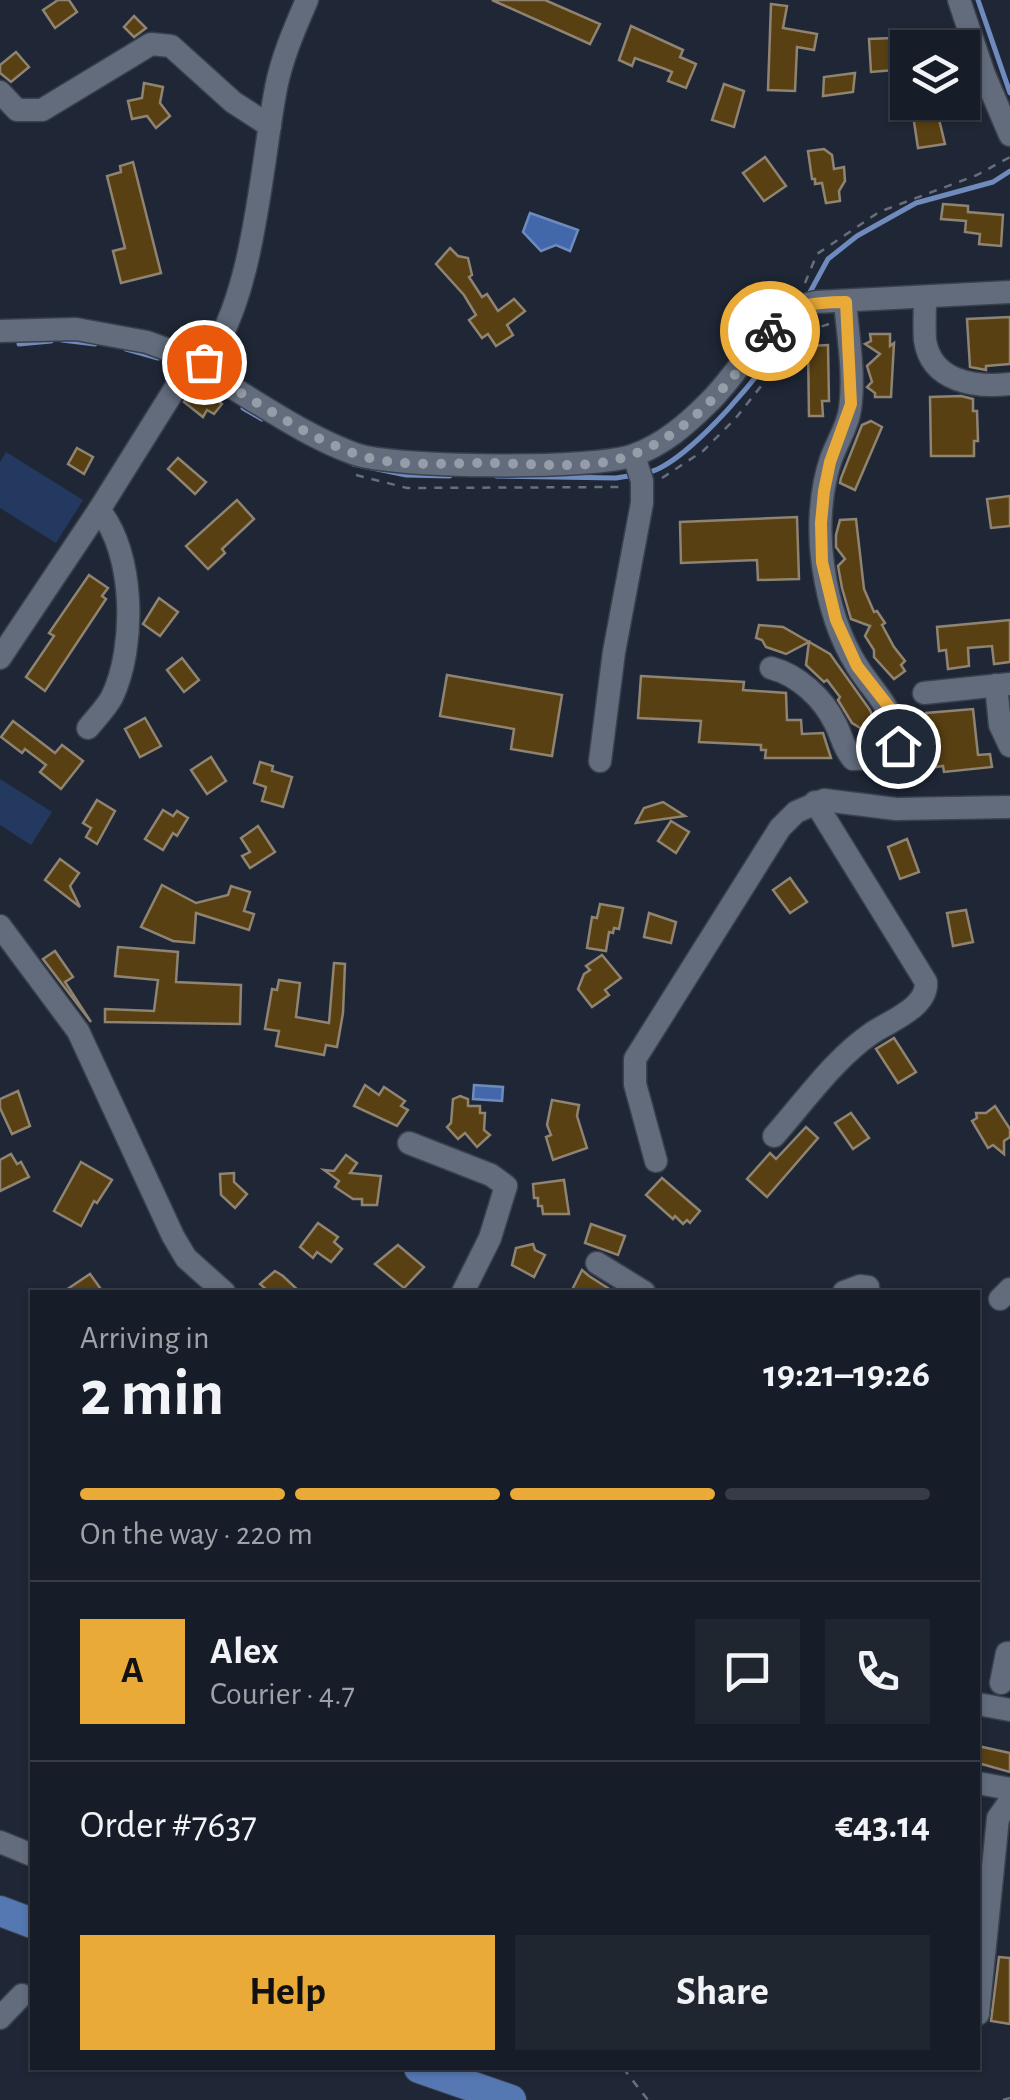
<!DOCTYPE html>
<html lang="en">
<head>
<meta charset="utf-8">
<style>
  body { margin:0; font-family:"Alegreya Sans",sans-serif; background:#202630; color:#f1f3f6; height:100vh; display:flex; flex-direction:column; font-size:38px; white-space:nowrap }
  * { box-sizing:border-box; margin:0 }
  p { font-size:32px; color:#9ea2a8 }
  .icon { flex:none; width:55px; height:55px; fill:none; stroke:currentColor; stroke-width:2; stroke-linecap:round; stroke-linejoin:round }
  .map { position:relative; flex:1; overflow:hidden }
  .drawer { position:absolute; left:30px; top:1290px; width:950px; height:780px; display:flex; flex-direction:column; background:#171d28; border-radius:0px; box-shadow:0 2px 8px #0004,0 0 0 2px #363b45 }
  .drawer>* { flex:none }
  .buttons { position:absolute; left:890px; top:30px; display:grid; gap:20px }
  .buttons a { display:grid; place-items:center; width:90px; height:90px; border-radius:0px; background:#171d28; box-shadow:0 2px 8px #0004,0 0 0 2px #363b45; font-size:50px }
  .pin { position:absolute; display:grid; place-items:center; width:85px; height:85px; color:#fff; margin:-42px; border:5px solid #fff; border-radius:50%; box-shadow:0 2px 10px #0007 }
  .courier { position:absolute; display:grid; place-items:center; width:100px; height:100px; margin:-50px; border:8px solid #e9aa38; border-radius:50%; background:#fff; color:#222; box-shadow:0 2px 12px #0007 }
  .summary em { font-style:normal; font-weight:600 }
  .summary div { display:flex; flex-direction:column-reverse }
  .summary { display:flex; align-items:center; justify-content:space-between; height:170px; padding:0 50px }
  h1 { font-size:65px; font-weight:600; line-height:75px }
  .bar { display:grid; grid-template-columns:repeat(4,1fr); gap:15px 10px; align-content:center; height:120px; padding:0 50px }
  .bar i { height:12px; border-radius:8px; background:#363b45 }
  .bar .current { background:#e9aa38 }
  .bar p { grid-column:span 4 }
  .line { display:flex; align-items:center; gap:25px; padding:0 50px; border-top:2px solid #363b45 }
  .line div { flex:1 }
  .round { display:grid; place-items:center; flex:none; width:105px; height:105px; border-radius:0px; background:#202630 }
  .cta { display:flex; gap:20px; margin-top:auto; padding:20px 50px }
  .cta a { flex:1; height:115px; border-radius:0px; background:#e9aa38; color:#111; font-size:40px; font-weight:600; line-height:115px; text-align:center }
  .cta a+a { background:#202630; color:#f1f3f6 }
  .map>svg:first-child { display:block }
</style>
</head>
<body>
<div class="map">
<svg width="1010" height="2100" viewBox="0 0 1010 2100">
  <rect width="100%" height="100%" fill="#1f2736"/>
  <g fill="#24395f">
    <path d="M6,452l77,48 -27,43 -56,-35v-46z"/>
    <path d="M0,779l52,33 -21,33 -31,-20z"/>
  </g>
  <g fill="#4268ab" stroke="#6f8bbd" stroke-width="2.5">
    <path d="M530,213l48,17 -8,21 -14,-6 -15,6 -18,-19z"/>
    <path d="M474,1085l29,2 -1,14 -29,-2z"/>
  </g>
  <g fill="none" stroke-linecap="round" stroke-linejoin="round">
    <g stroke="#6f8bbd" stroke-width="5">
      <path d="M978,0l32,93"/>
      <path d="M809,294l19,-35 29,-23 59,-33 77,-21 17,-11"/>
      <path d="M62,340l33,4"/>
      <path d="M19,344l32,-3"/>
      <path d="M126,349l32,9"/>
      <path d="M243,408l19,11"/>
      <path d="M353,464l53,11 44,1"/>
      <path d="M646,473c41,-7 128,-112 147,-150"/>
      <path d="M496,476l120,2 19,-3"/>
    </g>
  </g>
  <g fill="#594013" stroke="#8f8371" stroke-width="2.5">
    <path d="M58,0h11l8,12 -22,16 -12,-18z"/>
    <path d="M492,0h53l55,24 -10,20z"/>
    <path d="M771,4l16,2 -4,22 34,6 -3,16 -17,-3 -2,44 -27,-1z"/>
    <path d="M134,16l12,12 -12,9 -10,-10z"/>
    <path d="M631,26l52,24 -3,7 16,7 -10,24 -18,-7 4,-9 -7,-3 -30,-11 -3,8 -13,-6z"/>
    <path d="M892,38l2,32 -23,2 -2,-33z"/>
    <path d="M16,52l13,15 -18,15 -11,-9v-8z"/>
    <path d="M855,73l-2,19 -30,4 1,-19z"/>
    <path d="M144,83l19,4 -3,16 10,13 -14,12 -9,-12 -15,3 -4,-18 14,-3z"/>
    <path d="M724,84l20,7 -10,36 -22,-7z"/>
    <path d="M937,111l8,33 -27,4 -5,-33z"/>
    <path d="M824,149l8,6 2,14 10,-2 1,14 -6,10 1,10 -14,2 -4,-20 -7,1v-5h-3l-4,-28z"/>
    <path d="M765,157l21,29 -22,15 -21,-28z"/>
    <path d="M133,162l28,111 -40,10 -8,-32 12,-3 -18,-72 14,-4 -1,-6z"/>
    <path d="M943,204l25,2v6l35,3 -2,31 -22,-2 1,-10 -15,-2 1,-11 -25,-2z"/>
    <path d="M450,248l8,8 10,2 4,17 -3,2 13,20 5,-3 11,17 16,-12 11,12 -18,14 6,10 -17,11 -8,-12 -6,4 -13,-18 7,-5 -12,-20 -28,-31z"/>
    <path d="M1010,317v47l-24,2v4l-16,-3 -3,-48z"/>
    <path d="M870,334h20v12l4,-3 -3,54h-16v-4l-8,-6 5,-5 -5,-16 13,-12 -15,-10 6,-3z"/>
    <path d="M828,345l1,56h-7l1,15h-14l-1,-70z"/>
    <path d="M196,384l26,20 -8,10 -7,-4 -4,7 -19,-15z"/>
    <path d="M961,396l12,3v12h4l1,30h-4v15h-43l-1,-59z"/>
    <path d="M871,421l11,6 -27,63 -15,-7 1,-5 21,-53z"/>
    <path d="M77,448l16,9 -9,17 -16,-10z"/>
    <path d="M178,458l28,24 -11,12 -27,-25z"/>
    <path d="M1010,496v30l-19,2 -4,-29z"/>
    <path d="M237,500l17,19 -32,30 3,4 -17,16 -22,-23z"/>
    <path d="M797,517l2,62 -41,1 -1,-20 -76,3 -1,-41z"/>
    <path d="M856,519l8,70 10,23 3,-1 8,12 -3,2 12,22 11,14 -4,4 4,6 -11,8 -20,-22v-7l-9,-14 5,-10 -19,-7 -9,-31 -4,-22 7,-7 -9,-12v-12l4,-15z"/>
    <path d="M89,575l19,13 -6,8 4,3 -61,92 -19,-14 28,-41 -5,-3z"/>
    <path d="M159,598l19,14 -18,24 -17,-12z"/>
    <path d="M1010,620v42l-16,2 -2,-18 -24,2 1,18 -21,3 -2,-19 -7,1 -2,-24z"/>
    <path d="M759,625l24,2 47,27 40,56 12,33 -21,1 -2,-6 3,-9 -10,-6 -14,-23 2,-3 -13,-17 -3,2 -18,-17 3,-23 -23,12 -20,-7 -4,-7 -6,-2z"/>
    <path d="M182,658l17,22 -15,12 -17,-22z"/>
    <path d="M447,675l115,20 -10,61 -41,-7 3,-20 -74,-13z"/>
    <path d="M641,676l103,6 -1,8 43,3 1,27h14l1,14 21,-1 8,25h-66l1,-8h-5v-5l-62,-3 2,-21 -63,-3z"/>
    <path d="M973,709l5,46 12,-1 2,13 -48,5 -1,-6 -7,1 -1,-17 -6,1 -3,-38z"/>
    <path d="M145,718l16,28 -21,11 -15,-28z"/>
    <path d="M13,721l42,32 7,-8 21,16 -22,28 -21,-17 6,-7 -21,-16 -3,4 -21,-16z"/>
    <path d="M211,757l15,24 -19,13 -16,-24z"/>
    <path d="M260,762l13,4 -1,5 20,6 -9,30 -21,-6 4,-14 -12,-4z"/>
    <path d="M97,800l18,11 -18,33 -11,-7 5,-9 -8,-5z"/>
    <path d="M663,802l22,14 -49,7 8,-15z"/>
    <path d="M163,810l10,6 4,-5 11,7 -11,18 -4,-3 -10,17 -18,-11z"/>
    <path d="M671,821l18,11 -13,21 -18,-12z"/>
    <path d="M258,826l17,26 -25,16 -8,-12 8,-4 -9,-14z"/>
    <path d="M907,839l12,33 -19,7 -12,-32z"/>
    <path d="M60,859l19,14 -9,13 10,21 -35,-27z"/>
    <path d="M790,878l17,24 -17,11 -17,-23z"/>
    <path d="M162,885l34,18 32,-8 3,-9 19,6 -6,19 10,3 -5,16 -53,-17 -2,30 -21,-2 -32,-14z"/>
    <path d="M600,904l23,4 -4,21 -5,-1 -1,5 -4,-1 -3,19 -19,-3 5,-31 5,1z"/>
    <path d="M966,910l7,32 -20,4 -6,-33z"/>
    <path d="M649,913l27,9 -5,21 -27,-6z"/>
    <path d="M118,947l60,5 -2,30 65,3 -1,39 -135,-2v-13l49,2 4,-31 -43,-4z"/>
    <path d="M55,951l18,26 -8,5 26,40 -48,-63z"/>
    <path d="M602,955l19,23 -16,12 4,5 -17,12 -14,-18 6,-15 6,-4 -4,-4z"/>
    <path d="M334,963l11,1 -2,49 -6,34 -11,-2 -2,10 -48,-9 3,-15 -14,-2 7,-40 5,1 2,-10 21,3 -4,34 33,6z"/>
    <path d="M894,1038l22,34 -18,11 -22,-34z"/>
    <path d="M365,1085l14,10 5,-8 21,14 -4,5 7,4 -11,16 -43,-20z"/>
    <path d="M18,1091l12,35 -18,8 -12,-26v-9z"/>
    <path d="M460,1096l8,3v7h12v7h5l-1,17 6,5 -13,12 -12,-14 -7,6 -11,-12 4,-4 2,-24z"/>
    <path d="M552,1100l27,5 -2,11 10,32 -34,12 -7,-23 5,-2 -4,-10z"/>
    <path d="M995,1106l15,23v8l-6,4v13l-11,-9 -5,3 -16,-27 5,-3 -1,-5h10z"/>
    <path d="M851,1113l18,25 -16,11 -18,-26z"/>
    <path d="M806,1127l12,11 -51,59 -20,-18 23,-26 6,6z"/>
    <path d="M11,1154l6,10 4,-2 8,15 -29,14v-31z"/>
    <path d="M346,1155l11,8 -7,10 31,3 -4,29h-15v-6h-9l-18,-12 4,-6 -15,-11 10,1z"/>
    <path d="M81,1162l31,18 -15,23 -3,-2 -13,25 -27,-15z"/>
    <path d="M234,1173v9l13,12 -12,14 -14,-13 -1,-21z"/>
    <path d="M662,1178l38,33 -10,12 -3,-3 -4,4 -8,-8 -2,3 -27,-24z"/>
    <path d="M564,1180l5,34h-26l-1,-8h-4v-8h-4l-1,-14z"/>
    <path d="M318,1223l20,14 -4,5 8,7 -11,13 -14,-10 -4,6 -13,-11z"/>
    <path d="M591,1224l34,12 -7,19 -33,-12z"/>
    <path d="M533,1244l2,6 10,5 -11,22 -22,-12 4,-17z"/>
    <path d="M398,1245l26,22 -20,21 -29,-24z"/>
    <path d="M582,1270l7,6 25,16h-43z"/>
    <path d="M275,1271l8,5 17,16h-31l-9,-8z"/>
    <path d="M90,1274l13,18h-40z"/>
    <path d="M978,1746l32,7v19l-32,-9z"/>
    <path d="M999,1957l11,1v66l-19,-3z"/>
  </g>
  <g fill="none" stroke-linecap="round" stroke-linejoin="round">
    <defs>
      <g id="minor">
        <path d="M959,0l25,74 26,61"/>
        <path d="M0,92l17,18h25l109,-66 20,2 62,56 37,24"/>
        <path d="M925,298c0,14 -1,28 0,42 6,42 51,48 85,44"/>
        <path d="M0,331l76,-2 71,13 38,14"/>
        <path d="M204,363c50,-60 57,-198 72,-275 6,-31 19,-60 31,-88"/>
        <path d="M202,370c51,28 98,64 153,84 40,14 239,16 279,1 29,-10 53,-31 74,-52 33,-31 63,-94 108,-101l194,-10"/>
        <path d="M0,658l99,-148 87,-139"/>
        <path d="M771,668c27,7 52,30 64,55 7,13 8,25 18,36l38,-1 7,-12c-6,-43 -20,-47 -41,-80 -19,-30 -29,-66 -34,-101 -5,-34 -3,-74 8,-106 6,-17 17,-33 19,-50 5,-34 -2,-73 -5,-107"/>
        <path d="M996,685l4,40 10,21"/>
        <path d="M924,693l86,-9"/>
        <path d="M88,728c8,-10 18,-20 24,-31 24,-50 23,-144 -13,-187"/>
        <path d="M600,761l14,-109 28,-149v-22l-8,-25"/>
        <path d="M0,926l78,105 95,205 13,22 38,34"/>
        <path d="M774,1136c31,-35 60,-77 98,-103 18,-12 56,-26 54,-51l-111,-180"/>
        <path d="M409,1143l82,32 15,11 -16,52 -27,54"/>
        <path d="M656,1161l-21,-77v-25l145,-231 16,-16 28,-12 72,9 114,-2"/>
        <path d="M597,1263l47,29"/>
        <path d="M844,1292l16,-6 8,1"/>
        <path d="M1000,1299l10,-10"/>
        <path d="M1001,1683l6,-30h3"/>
        <path d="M978,1704l32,6"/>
        <path d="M978,1783l32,6"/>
        <path d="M0,1842l32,13"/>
        <path d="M978,2014l20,-196 12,-17"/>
        <path d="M0,2018l22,-23"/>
      </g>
      <g id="major">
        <path d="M0,1911l32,12"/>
        <path d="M419,2068l92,32"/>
      </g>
    </defs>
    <use href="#minor" stroke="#3a414d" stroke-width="25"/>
    <use href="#major" stroke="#3a414d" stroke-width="32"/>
    <g stroke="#686f7c" stroke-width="2.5" stroke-dasharray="8 8" stroke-linecap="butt">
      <path d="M805,283l12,-29 62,-42 98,-37 33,-18"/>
      <path d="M356,475l51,13 214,-1"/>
      <path d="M662,478l41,-27 32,-32 69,-87 25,-8"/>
      <path d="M623,2068l25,32"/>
      <path d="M1003,2100l7,-2"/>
    </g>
    <use href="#minor" stroke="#626c7d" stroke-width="22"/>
    <use href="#major" stroke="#5577b2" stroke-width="30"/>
  </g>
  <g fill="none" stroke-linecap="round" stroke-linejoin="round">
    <path stroke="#979da8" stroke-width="10" stroke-dasharray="0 18" d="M204,362l-2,8c51,28 99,65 154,84 40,14 88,9 129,9 35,0 72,4 107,1 81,-8 132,-74 178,-133"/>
    <path stroke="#e9aa38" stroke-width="12" d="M770,331c21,-27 43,-29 76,-29l5,102 -21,58 -6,29 -3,32 1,39 14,58 21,46 32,41 9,39"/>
  </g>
</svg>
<div class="buttons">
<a><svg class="icon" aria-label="layers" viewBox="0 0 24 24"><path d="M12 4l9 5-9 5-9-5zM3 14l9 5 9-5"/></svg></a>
</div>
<div class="pin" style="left:204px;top:362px;background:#ea580c"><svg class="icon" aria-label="bag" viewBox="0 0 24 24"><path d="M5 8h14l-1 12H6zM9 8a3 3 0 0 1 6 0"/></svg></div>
<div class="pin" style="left:898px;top:746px;background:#1f2937"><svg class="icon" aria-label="home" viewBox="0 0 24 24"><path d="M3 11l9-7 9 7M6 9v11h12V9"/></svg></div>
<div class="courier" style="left:770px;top:331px"><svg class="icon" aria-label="bike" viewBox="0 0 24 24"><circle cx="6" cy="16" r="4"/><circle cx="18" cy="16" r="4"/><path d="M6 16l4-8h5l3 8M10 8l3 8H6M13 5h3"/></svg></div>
<section class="drawer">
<div class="summary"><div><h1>2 min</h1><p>Arriving in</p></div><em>19:21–19:26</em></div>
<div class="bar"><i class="current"></i><i class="current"></i><i class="current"></i><i></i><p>On the way · 220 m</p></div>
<div class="line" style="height:180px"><b class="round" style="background:#e9aa38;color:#111">A</b><div><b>Alex</b><p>Courier · 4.7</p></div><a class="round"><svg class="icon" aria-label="chat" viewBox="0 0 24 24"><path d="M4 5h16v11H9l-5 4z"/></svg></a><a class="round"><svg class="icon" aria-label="phone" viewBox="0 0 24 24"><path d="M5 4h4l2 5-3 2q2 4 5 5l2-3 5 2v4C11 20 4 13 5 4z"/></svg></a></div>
<div class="line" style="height:130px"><div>Order #7637</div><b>€43.14</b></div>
<div class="cta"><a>Help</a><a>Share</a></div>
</section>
</div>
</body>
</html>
